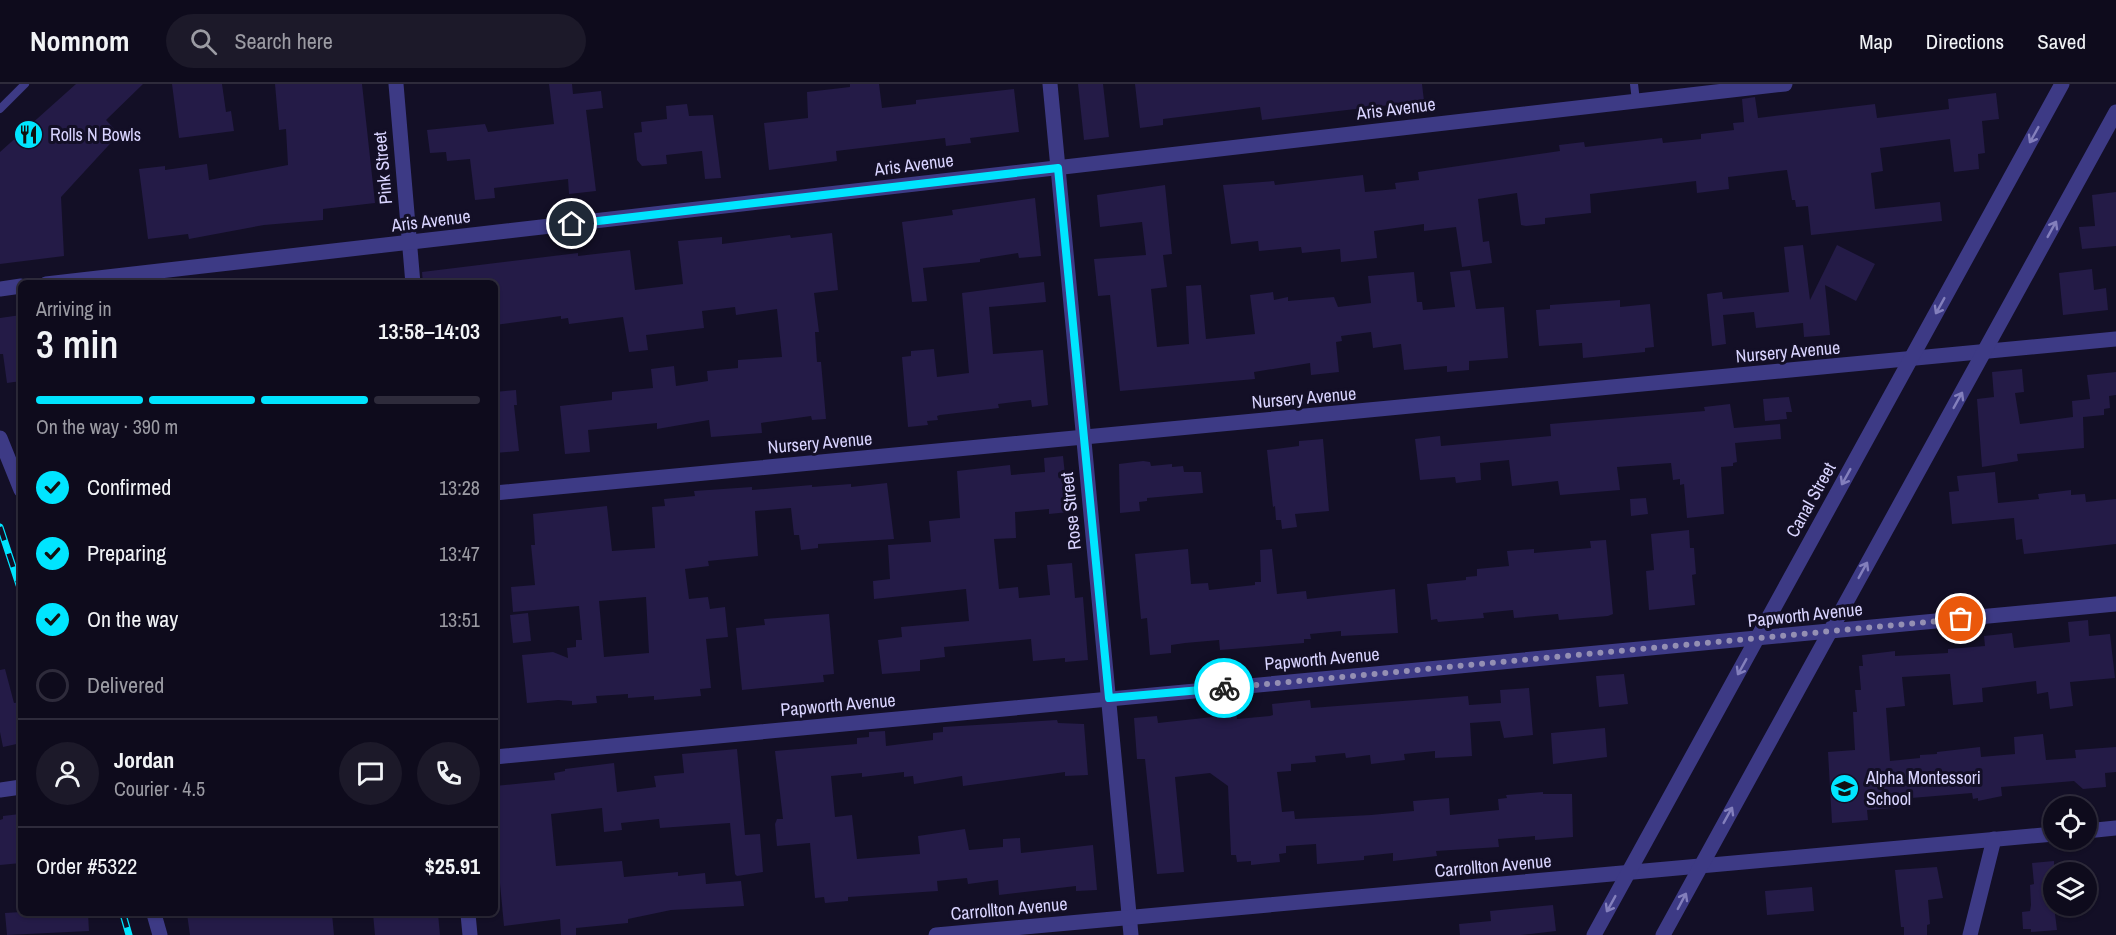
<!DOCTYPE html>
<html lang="en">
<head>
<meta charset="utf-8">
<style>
  body { margin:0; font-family:"Archivo Narrow",sans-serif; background:#1c1929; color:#f1f3f6; height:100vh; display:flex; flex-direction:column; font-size:22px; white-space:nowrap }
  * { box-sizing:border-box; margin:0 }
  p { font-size:20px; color:#9b9ba3 }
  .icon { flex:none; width:33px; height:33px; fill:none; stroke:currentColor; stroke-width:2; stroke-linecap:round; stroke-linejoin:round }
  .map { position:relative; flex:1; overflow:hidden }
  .panel { position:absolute; left:18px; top:196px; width:480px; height:636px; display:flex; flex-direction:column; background:#0e0b1c; border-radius:9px; box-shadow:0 2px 4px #0004,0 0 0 2px #2e2b3b }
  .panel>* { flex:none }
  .controls { position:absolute; left:2043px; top:712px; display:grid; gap:12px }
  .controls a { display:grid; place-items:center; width:54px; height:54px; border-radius:50%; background:#0e0b1c; box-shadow:0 2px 4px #0004,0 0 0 2px #2e2b3b; font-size:30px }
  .pin { position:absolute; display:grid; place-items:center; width:51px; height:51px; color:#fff; margin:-26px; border:3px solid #fff; border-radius:50%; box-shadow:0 2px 6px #0007 }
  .courier { position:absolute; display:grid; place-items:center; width:60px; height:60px; margin:-30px; border:4px solid #00e5ff; border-radius:50%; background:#fff; color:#222; box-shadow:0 2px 8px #0007 }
  .overview em { font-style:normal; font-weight:600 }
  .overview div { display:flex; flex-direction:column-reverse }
  .overview { display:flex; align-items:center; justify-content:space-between; height:102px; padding:0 18px }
  h1 { font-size:39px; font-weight:600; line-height:45px }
  .bar { display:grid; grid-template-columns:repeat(4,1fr); gap:9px 6px; align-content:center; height:72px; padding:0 18px }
  .bar i { height:8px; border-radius:4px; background:#2e2b3b }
  .bar .active { background:#00e5ff }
  .bar p { grid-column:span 4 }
  .line { display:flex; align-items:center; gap:15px; padding:0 18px; border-top:2px solid #2e2b3b }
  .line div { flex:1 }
  .round { display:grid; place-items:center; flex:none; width:63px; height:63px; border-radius:32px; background:#1c1929 }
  ol { padding:0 18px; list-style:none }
  li { display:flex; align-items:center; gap:18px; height:66px }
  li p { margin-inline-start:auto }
  li .icon { padding:6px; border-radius:50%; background:#00e5ff; color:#111; stroke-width:4 }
  li:last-child { color:#9b9ba3 }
  li i { width:33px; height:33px; border:3px solid #2e2b3b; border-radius:50% }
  header { display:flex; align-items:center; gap:36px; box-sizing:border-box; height:84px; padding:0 30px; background:#0e0b1c; border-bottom:2px solid #2e2b3b }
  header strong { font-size:28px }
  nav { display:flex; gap:33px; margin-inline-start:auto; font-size:21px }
  .search { width:420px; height:54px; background:#1c1929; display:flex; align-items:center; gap:15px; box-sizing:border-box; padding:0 21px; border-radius:33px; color:#9b9ba3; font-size:22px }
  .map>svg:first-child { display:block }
</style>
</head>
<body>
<header>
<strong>Nomnom</strong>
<div class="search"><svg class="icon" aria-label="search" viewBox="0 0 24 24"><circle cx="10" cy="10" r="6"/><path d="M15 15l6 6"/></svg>Search here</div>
<nav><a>Map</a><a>Directions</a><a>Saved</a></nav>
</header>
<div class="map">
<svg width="2116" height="851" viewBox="0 0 2116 851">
  <rect width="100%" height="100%" fill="#130f26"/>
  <g fill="#241b47" fill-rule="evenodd">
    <path d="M76,0h67l-37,36 13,14 -58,63 3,59 -64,8v-112z"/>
    <path d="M172,0h50l4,28 5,-1 3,20 -55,7z"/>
    <path d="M275,0h87l13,119 -52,6v11l-59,5 -75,14 -1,-5 -40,5 -9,-70 26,-3v4l42,-6 2,16 79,-15 -2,-36 -7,1z"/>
    <path d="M549,0h23l1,10 28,-3 2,17 -17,2 10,81 -27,3 -1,-15 -74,9 1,10 -20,2 -5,-41 -23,2 -1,-9 -16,1 -3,-23 58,-6 3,8 66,-8z"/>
    <path d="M850,0h29l3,24 34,-4v-4l98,-11 5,43 -49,6 1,5 -25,3 -1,-8 -109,13 1,10 -68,9 -5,-47 44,-5 -1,-26 43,-5z"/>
    <path d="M1078,0h25l6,53 -25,3z"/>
    <path d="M1135,0h287l2,17 -162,19 -2,-13 -97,12v6l-23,3z"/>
    <path d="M1996,9l3,26 -17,2 3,32 -7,1 1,15 -25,3 -4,-33 -70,9 3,23 -12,2 4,36 65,-7 2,19 -131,14 -3,-29 -12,1 -1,-7h-3l-5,-30 -59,7 1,12 -32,4 -1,-12 -106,13 1,19 -46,5v6l-19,2 -5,-1 -4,-32 -39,6 5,43 6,-1 3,22 -30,4 -6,-40 -32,4v-7l-50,7 3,27 -36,4 -1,-13 -38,4 -1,-6 -42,4 -1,-10 -27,3 -8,-59 51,-4 1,4 88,-10 2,17 31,-3 -1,-6 24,-3 -1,-8 142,-21 -1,-6 25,-3 1,5 77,-9 1,5 38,-4v-5l33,-4 -1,-7 11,-1 -2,-23 13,-2 3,21 117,-14 2,14 72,-9 -1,-10z"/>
    <path d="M687,20l2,12 24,-1 8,63 -16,1 -3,-28 -36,4 1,9 -25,2 -5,-6 -3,-27 8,-1 -1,-10 26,-3 -1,-13z"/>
    <path d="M1165,101l7,69 -9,1 4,32 -16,2 6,58 32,-3 -3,-58 15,-1 5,54 49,-5 -5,-39 23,-3 1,8 14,-3v4l46,-4 4,10 33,-4 -3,-27 46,-4 3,30h5l1,8 32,-3 -5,-35 20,-2 6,39 28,-2 4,51 -39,3v9l-22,2v-6l-43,4 -3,-26 -28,4 -2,-16 -30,4 1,5 -6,1 3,30 -28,3 -1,-12 -56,9 1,7 -135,12 -10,-96 -12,1 -4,-37 52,-4 -4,-33 -42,5 -3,-32z"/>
    <path d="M2116,108v54l-34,3 -3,-22 16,-1 -3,-31z"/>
    <path d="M1035,114l6,58 -22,2 -1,-5 -38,6v3l-57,6 4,33 -15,1 -10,-80 51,-7 -1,-5z"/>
    <path d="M832,149l6,57 -24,3 5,39h-4l2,30h4l5,57 -14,1 -1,-4 -50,7 1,10 -51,4 -2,-17 -52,9v-6l-69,7 2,22 -25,2 -5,-48 52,-6v-8l41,-4 -2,-19 23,-3 2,20 32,-5 -1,-10 31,-3v-8l44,-3 -5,-48 -41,6 -1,-8 -33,4 2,17 -58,7 2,15 -19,2 -6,-35 -54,7 -1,-6 -7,1v-3l-66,9v-41h-72l-1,-12 156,-19v3l52,-6 5,40 48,-6 -5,-43 44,-4v7l68,-9 1,3z"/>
    <path d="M1803,161l7,55 27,-55 38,19 -19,37 -31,-16 5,50 -26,2 -1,-14 -47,5 -2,-16 -31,3 3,29 -14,2 -5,-52 15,-2 1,7 66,-7 -5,-45z"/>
    <path d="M2092,185l2,21 12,-2 2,22 -45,5 -4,-42z"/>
    <path d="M1044,198l2,20 -57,5 4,47 50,-4 5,55 -16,2 -1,-7 -33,4 1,4 -59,7 -3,1 1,4 -11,1 1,4 -20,2 -6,-70 9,-1v-5l23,-2 3,28 32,-4 -7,-80z"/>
    <path d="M1620,216v7l30,-3 4,43 -9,1v4l-62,6 -1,-15 -43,3 -3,-36 14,-1v-4z"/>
    <path d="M21,231v66l-14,2 -4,-29h-3v-36z"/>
    <path d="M2022,285l2,23 -9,1 5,31 53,-7 -1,-16 18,-2 -3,-24 29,-3v23l-7,1 1,12 -6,1v6l-21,2 1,31 -67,6 1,7 -36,6 -5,-68 17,-2 -2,-25z"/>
    <path d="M516,306l1,15h-3l5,46 -24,2v-61z"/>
    <path d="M1789,313l3,15h-6l1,7 -22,2 -2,-22z"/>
    <path d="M1730,320l4,24 46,-4 1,15 -46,4 2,19 -4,1v3l-12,1 3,47 -37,4 -3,-34 -4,1v-6l-7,1 -2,-17 -54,4 3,23 -60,5 -2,-14 -46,5 -3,-26 -29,3 1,17 -25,3 -1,-6 -35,3 -5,-41 25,-3 1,10 110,-10 -1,-12 155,-13 -1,-4z"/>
    <path d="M1323,355l6,72 -34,3 2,13 -15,2 -1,-9h-5l-1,-14 -2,1 -6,-57 32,-4v-5z"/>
    <path d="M1063,372l6,56 -20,2v-5l-34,3 1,26 -22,1 5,50 19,-2 1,11 31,-3 -3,-30 25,-2 3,35 8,-1 5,63 -23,2v-4l-32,3 -2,-22 -87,8 1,10 -25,3v11l-38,3 -4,-34 24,-3 -1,-10 68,-6 -3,-32 -92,10 -1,-18 17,-2 -2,-34 43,-3 -2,-21 31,-3 -3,-47 53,-6 1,10 34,-3 -1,-14z"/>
    <path d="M1143,377l7,1 1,4 21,-2v3l11,-1 1,6h17l2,21 -56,5v3l-8,1 1,9 -20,2 -1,-49z"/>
    <path d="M1995,388l3,31 41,-4 -1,-5 33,-4v5l14,-1 1,8 30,-3v45l-92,10 -2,-15 -6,1 -2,-22 -62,6 -3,-32 10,-1 -2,-15z"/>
    <path d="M887,399l7,56 -76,5v4l-17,2 -2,-15h-5l-3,-27 -36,3 3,45 -50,5 1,5 -24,3 4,30 19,-2 2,12 15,-2 3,30 -22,2 5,49 -11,1 1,7 -47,4v-4l-26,2v-4l-32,2 1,7 -25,2v-4l-14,-1 -31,3 -5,-48 31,-3 15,6 -1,-10 9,-1v-7h6l-3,-34 -66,6 -2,-25 24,-2 -4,-40h4l-2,-31 74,-8 5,45 43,-3 -3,-41 13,-1 -1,-7 31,-3 -1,-5 58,-4v3l60,-5v2l39,-3v3zM646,513l3,56 -45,4 -5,-56z"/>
    <path d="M1646,414l2,16 -17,2 -1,-17z"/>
    <path d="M1689,446l1,18h4l2,26 -4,1 3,30 -46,5 -3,-39 8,-1 -3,-36z"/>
    <path d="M1606,456l7,74 -5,2 -49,4 -1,-6 -44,4 -1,-8 -30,3 1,5 -46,4 -1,-3 -6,1 -4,-36 39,-4v-3l11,-1v-7l32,-3 -2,-15 27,-2v4l57,-5 -1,-7z"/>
    <path d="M1188,465l3,35 17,-1 1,7 46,-5v-3h6l-1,-32 12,-1 5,45 29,-3 1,8 88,-10 3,44 -57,3v-5l-31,3 1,5h-7v4l-84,7 -1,-10 -34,3 -14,2v8l-21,2 -3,-37 -6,1 -6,-65z"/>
    <path d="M528,529l3,28 -18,2 -3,-28z"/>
    <path d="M829,530l5,60 -11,1 1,7 -82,8 -6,-62 29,-3 -1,-6z"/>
    <path d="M2088,536l1,16 21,-2 5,44 -45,4 3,24 -23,3 -2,-17 -11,2 -1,-13 -54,7 1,14 -30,3 -3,-31 -48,3 3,29 -19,2 4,53 30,-3v-3l17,-1v-2l43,-5 1,10 34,-3 -1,-17 29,-3 3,26 30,-2 -1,-8 41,-3v25l-11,1 1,14 -23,2 -9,-8 -73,6 1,9 -24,5v-3l-5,1 -1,-6 -61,5 1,3 -8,1v5l-37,3 1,10 -36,3 -4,-71 27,-2 -2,-38h4l-2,-22h6l-2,-24h4l-1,-11 33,-4v5l53,-3v-4l37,-3 -1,-10 28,-3 2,15 56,-6 -2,-20z"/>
    <path d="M5,585l9,34 7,-1v41l-18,4 -3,-15v-62z"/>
    <path d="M1624,590l4,30 -29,3 -3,-31z"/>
    <path d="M1529,604l4,47 -29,3 -4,-17 -30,2 2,33 -37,2v-7l-31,3 1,6 -34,4 -1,-9 -24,3 -1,-5 -30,3 1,6 -25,2v7l-14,1 5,40 12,-1 1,8 76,-4 43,-4 -1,-10 36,-3 1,17 49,-5 -1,-11 9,-1 -1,-3 37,-3v2h29l1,43 -38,3v-4l-37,3 1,8 -63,4 1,5 -44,5v-8l-29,3v4l-47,4 -1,-20 -30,2v7l-7,1 1,8 -29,3v-4l-14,1 -1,-7h-5l-3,-69 -18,-13 -35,4 9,95 -27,2 -12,-115h-8l-3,-41 23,-2 1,7 64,-7 -1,-4 15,-1 1,8 33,-3 3,-1 -1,-11 38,-4 1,8 157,-12 1,9 32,-2 -1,-13z"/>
    <path d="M1057,636l1,3 26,1 4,51 -23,1v-4l-102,14 -1,-10 -48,8 -1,-8 -9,1v-5l-42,5v-4l-31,3 4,41 17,-2 5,44 63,-5 -2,-18 47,-7 4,21 34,-3v-8l17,-1 1,15 72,-8 4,45 -21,1v-5l-77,9 -1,-15 -30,4 -1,-6 -30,3 1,10 -90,6v4l-23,2 -1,-6 -9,1 -5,-55 -33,3 -2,-22 2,-5h6l-8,-68 82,-7v-6l12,-1v-5l16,-1 1,15 47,-6v-7l10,-1v-5z"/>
    <path d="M1605,644l2,29 -54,7 -2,-31z"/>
    <path d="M737,665l8,86 15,-1 3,38 -26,4 -2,-2 -5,-51 -70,5 -1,-9 -38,4 1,7 -18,2 -2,-24 -51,6 5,52 66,-5 2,16 54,-5v4l27,-3 1,11 35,-3 3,25 -73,4 -43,9v4l-52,5v7h-15l-1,-16 -56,7 -5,-53h-4v-87l60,-6 -1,-7 11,-2v-2l49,-6 3,29 39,-5 -2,-11 30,-3 -2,-19z"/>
    <path d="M20,730l1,49 -21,2v-45l3,-1v-3z"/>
    <path d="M2054,777v45l3,24 -26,2v-3h-8l-1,-17 8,-1 1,-6 -1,-20 4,-1 -2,-21z"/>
    <path d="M1937,783l6,31 -15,2 2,24 -3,1v10h-23v-8h-3l-6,-57z"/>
    <path d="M1812,803l2,24 -47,4 -2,-24z"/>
    <path d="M1553,821l3,26 -35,4h-61l-1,-11 32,-3 -1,-10z"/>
    <path d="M21,828l67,2 1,17 -82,4 -2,-22z"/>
    <path d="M187,830h145l2,21h-144z"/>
    <path d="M373,830h65l2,21h-65z"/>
  </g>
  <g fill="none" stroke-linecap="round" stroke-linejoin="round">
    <g stroke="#3d3a85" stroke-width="8">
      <path d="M1634,0l2,17"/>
      <path d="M0,25l25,-25"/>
    </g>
    <g stroke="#3d3a85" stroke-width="15">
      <path d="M396,0l17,200"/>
      <path d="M1050,0l81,851"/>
      <path d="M46,200l1739,-200"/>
      <path d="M0,205l21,-3"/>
      <path d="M0,354l21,52"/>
      <path d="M495,409l1621,-154"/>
      <path d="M495,673l1621,-153"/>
      <path d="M0,706l21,-3"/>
      <path d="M2086,747l30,-3"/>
      <path d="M154,830l6,21"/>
      <path d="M468,830l2,21"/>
      <path d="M936,851l1118,-101"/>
      <path d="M1594,851l468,-851"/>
      <path d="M1663,851l453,-823"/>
      <path d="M1970,851l24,-96"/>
    </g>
    <defs>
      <g id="rail">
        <path d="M0,443l21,64"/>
        <path d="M123,830l6,21"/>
      </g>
    </defs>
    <use href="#rail" stroke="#00e5ff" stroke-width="7"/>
    <use href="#rail" stroke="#130f26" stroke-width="4.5" stroke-dasharray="14" stroke-linecap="butt"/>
  </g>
  <defs><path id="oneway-shaft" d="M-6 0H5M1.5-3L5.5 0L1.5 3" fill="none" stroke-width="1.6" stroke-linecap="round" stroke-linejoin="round" transform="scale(1.5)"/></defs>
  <g stroke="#837fbc">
    <use href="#oneway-shaft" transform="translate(2034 51) rotate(119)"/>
    <use href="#oneway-shaft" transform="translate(2052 145) rotate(-61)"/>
    <use href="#oneway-shaft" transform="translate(1940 222) rotate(119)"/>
    <use href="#oneway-shaft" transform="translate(1958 316) rotate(-61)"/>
    <use href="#oneway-shaft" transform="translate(1846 393) rotate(119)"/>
    <use href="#oneway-shaft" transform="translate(1863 486) rotate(-61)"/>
    <use href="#oneway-shaft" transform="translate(1742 583) rotate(119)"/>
    <use href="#oneway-shaft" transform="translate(1728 731) rotate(-61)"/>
    <use href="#oneway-shaft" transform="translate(1682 817) rotate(-62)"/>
    <use href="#oneway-shaft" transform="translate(1611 820) rotate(119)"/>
  </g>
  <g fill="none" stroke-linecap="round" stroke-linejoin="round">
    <path stroke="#948fb3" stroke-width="6" stroke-dasharray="0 10.8" d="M1224,604l737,-69"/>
    <path stroke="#00e5ff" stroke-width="8" d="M572,140l486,-56 51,530 115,-10"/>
  </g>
  <defs>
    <symbol id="restaurant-disc" viewBox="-11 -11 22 22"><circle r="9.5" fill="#00e5ff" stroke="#130f26"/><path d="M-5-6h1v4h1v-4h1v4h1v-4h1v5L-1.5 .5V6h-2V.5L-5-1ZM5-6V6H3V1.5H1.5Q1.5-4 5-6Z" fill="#111"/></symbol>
    <symbol id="school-disc" viewBox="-11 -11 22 22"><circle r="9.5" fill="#00e5ff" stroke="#130f26"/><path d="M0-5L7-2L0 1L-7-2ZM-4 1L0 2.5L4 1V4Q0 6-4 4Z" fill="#111"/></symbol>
  </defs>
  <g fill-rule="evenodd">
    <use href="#restaurant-disc" x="12" y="34" width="33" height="33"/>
    <use href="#school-disc" x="1828" y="688" width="33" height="33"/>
  </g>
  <g text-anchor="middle" stroke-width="6" stroke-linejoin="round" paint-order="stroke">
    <g font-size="18" fill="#d9d4ff" stroke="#130f26">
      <text transform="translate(1396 25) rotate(-7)" y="6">Aris Avenue</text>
      <text transform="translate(914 81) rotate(-7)" y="6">Aris Avenue</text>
      <text transform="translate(383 84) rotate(-95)" y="6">Pink Street</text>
      <text transform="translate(431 137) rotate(-7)" y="6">Aris Avenue</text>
      <text transform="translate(1788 268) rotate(-5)" y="6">Nursery Avenue</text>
      <text transform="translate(1304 314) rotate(-5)" y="6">Nursery Avenue</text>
      <text transform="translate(820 359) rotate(-5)" y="6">Nursery Avenue</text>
      <text transform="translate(1811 416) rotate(-61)" y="6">Canal Street</text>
      <text transform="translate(1071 427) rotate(-96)" y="6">Rose Street</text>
      <text transform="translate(1805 531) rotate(-6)" y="6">Papworth Avenue</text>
      <text transform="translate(1322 575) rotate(-5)" y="6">Papworth Avenue</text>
      <text transform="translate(838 621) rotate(-5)" y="6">Papworth Avenue</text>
      <text transform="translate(1493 782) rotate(-5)" y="6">Carrollton Avenue</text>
      <text transform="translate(1009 825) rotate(-5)" y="6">Carrollton Avenue</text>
    </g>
    <g font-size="18" fill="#d9d4ff" stroke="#130f26" text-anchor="start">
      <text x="50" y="57">Rolls N Bowls</text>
      <text x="1866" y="700">Alpha Montessori<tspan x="1866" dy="21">School</tspan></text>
    </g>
  </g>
</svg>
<div class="controls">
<a><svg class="icon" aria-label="locate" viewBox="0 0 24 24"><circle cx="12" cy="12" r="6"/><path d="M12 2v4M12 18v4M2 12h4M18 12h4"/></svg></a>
<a><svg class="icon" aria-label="layers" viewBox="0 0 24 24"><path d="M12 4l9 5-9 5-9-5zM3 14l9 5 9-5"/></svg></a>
</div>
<div class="pin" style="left:1961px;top:535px;background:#ea580c"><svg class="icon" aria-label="bag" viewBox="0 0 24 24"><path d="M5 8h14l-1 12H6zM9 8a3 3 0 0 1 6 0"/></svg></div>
<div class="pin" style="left:572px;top:140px;background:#1f2937"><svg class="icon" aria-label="home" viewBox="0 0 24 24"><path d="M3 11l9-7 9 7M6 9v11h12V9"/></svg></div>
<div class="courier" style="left:1224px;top:604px"><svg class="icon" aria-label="bike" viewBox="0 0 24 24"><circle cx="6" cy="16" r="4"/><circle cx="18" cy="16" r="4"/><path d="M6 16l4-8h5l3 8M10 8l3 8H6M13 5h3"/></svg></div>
<section class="panel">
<div class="overview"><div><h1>3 min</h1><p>Arriving in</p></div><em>13:58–14:03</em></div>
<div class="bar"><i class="active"></i><i class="active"></i><i class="active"></i><i></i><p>On the way · 390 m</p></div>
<ol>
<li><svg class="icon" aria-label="check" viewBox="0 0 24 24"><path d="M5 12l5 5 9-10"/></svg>Confirmed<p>13:28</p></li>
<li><svg class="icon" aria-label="check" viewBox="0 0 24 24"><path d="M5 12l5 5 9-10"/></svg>Preparing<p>13:47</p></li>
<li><svg class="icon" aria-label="check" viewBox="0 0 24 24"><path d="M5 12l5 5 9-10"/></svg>On the way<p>13:51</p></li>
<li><i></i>Delivered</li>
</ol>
<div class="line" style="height:108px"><a class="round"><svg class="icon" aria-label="person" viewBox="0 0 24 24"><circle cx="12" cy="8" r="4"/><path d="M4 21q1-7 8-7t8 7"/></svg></a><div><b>Jordan</b><p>Courier · 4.5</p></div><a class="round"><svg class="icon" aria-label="chat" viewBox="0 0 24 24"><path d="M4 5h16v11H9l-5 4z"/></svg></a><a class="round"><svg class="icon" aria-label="phone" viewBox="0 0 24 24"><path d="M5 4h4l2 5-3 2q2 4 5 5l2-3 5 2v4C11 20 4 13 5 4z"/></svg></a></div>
<div class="line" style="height:78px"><div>Order #5322</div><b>$25.91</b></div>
</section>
</div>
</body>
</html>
